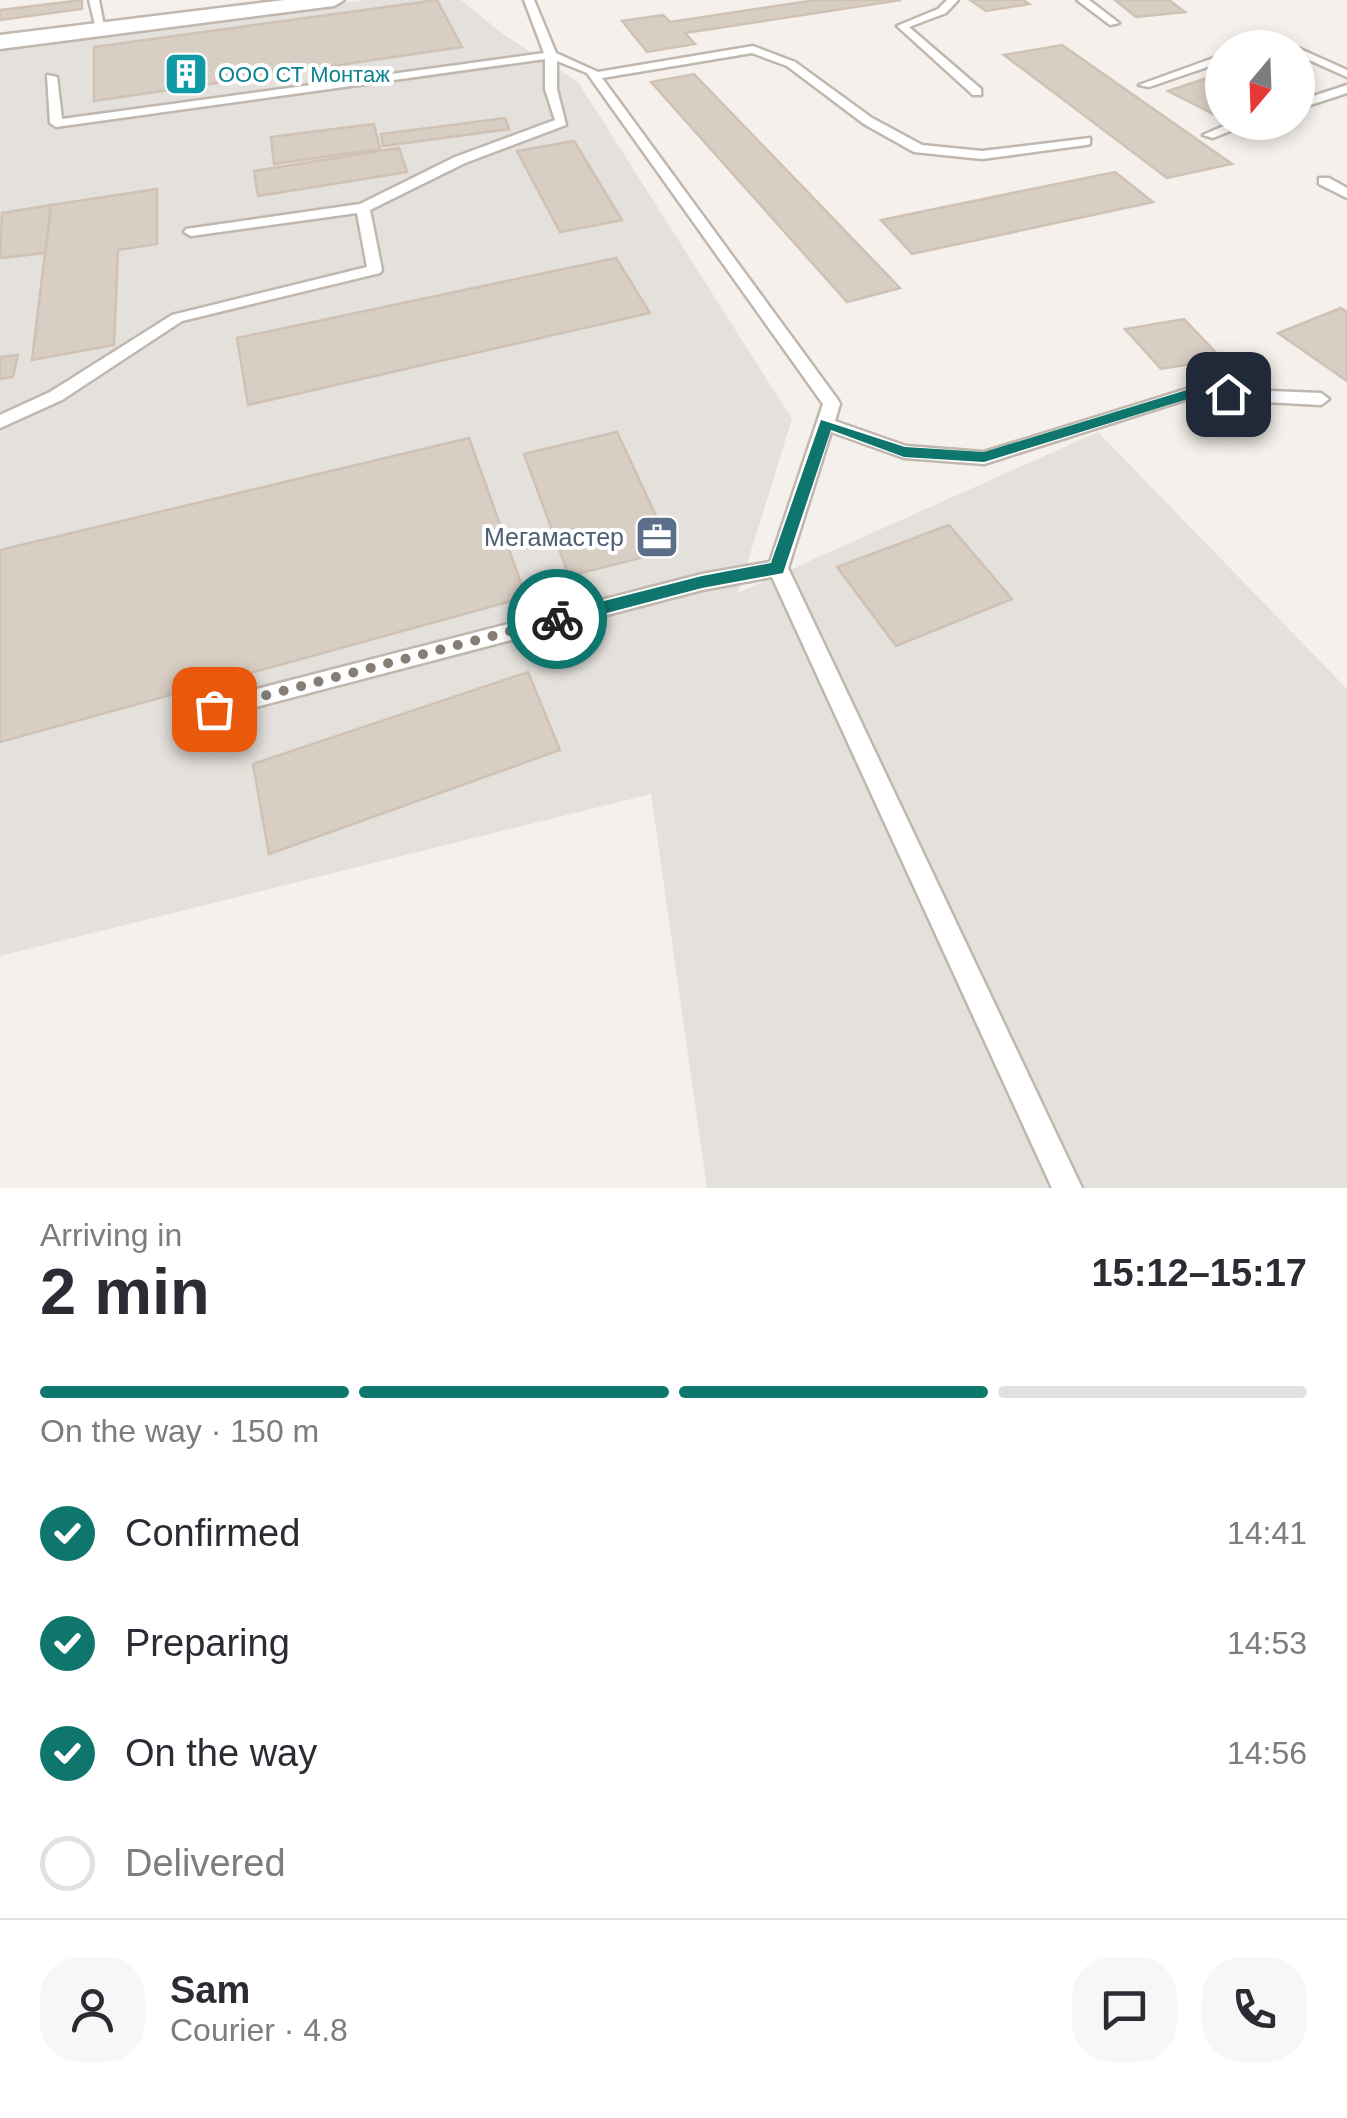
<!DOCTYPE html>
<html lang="en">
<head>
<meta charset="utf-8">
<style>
  body { margin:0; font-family:Arial,sans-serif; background:#f7f7f7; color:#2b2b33; height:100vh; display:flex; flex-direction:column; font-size:38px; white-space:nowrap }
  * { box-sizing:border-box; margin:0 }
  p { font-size:32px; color:#7c7c81 }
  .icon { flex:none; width:55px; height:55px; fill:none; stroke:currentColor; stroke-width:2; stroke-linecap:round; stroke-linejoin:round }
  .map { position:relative; height:1188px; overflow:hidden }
  .drawer { display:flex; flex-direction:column; background:#fff; flex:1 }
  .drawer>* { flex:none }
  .needle { width:65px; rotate:199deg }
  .controls { position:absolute; left:1205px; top:30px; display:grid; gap:20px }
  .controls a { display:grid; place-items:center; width:110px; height:110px; border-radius:50%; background:#fff; box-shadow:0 5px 15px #0003; font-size:50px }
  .pin { position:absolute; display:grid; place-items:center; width:85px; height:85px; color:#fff; margin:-42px; border-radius:20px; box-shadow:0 5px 15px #0006 }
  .courier { position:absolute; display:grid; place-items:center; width:100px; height:100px; margin:-50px; border:8px solid #0f766e; border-radius:50%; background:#fff; color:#222; box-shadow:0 2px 12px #0007 }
  .summary em { font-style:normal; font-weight:700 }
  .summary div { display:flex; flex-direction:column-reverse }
  .summary { display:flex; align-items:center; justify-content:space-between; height:170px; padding:0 40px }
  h1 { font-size:65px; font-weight:700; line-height:75px }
  .bar { display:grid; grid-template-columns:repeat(4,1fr); gap:15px 10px; align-content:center; height:120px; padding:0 40px }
  .bar i { height:12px; border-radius:8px; background:#e1e1e2 }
  .bar .on { background:#0f766e }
  .bar p { grid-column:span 4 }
  .line { display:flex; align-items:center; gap:25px; padding:0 40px; border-top:2px solid #e1e1e2 }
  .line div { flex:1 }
  .round { display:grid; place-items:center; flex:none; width:105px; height:105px; border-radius:40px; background:#f7f7f7 }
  ol { padding:0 40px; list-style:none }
  li { display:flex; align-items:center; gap:30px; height:110px }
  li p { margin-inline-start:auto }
  li .icon { padding:10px; border-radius:50%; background:#0f766e; color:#fff; stroke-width:4 }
  li:last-child { color:#7c7c81 }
  li i { width:55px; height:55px; border:5px solid #e1e1e2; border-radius:50% }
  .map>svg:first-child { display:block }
</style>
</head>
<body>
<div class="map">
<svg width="1347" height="1188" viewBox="0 0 1347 1188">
  <rect width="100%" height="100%" fill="#f5f0eb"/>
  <path fill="#e4e0dc" d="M365,0h96l42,34 75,48 214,337 -54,174 360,-161 249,257v499h-640l-56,-394 -651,162v-909z"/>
  <g fill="#d9cec4" stroke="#d0c1b5" stroke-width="2.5">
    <path d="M82,0v9l-82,11v-10z"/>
    <path d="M437,0l25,47 -368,54v-54z"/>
    <path d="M816,0h85l-216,33 10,11 -48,8 -25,-31 41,-6 7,7z"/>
    <path d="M970,0h53l6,4 -43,7z"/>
    <path d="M1115,0h54l16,12 -49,5z"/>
    <path d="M1062,45l170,119 -65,14 -163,-123z"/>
    <path d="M1222,73v41l-5,2 -49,-25z"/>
    <path d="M694,74l206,214 -53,14 -196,-220z"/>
    <path d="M505,118l4,11 -126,17 -2,-12z"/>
    <path d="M374,124l6,25 -106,15 -3,-27z"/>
    <path d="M574,141l48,79 -62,12 -43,-81z"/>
    <path d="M399,148l8,24 -149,24 -4,-25z"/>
    <path d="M1115,172l38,30 -241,52 -31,-34z"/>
    <path d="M157,189v55l-39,6 -4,95 -82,15 19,-155z"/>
    <path d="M51,205l-6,48 -45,5 2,-45z"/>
    <path d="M616,258l34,55 -402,92 -11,-67z"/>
    <path d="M1341,308l6,4v69l-69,-48z"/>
    <path d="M1184,319l38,40 -61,10 -36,-40z"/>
    <path d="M18,355l-5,22 -13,2v-22z"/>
    <path d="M617,432l55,118 -103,26 -45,-122z"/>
    <path d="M469,438l57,159 -526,145v-192z"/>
    <path d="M949,525l63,74 -116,47 -59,-79z"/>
    <path d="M528,672l32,78 -291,104 -16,-90z"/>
  </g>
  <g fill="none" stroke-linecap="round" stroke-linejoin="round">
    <defs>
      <g id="service">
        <path d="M89,0h10l6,31 -9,-2z"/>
        <path d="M524,0h10l22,53 42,19 155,-26 42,16 77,56 50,27 60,6 108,-13v6l-4,1 -104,14 -68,-7 -50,-28 -77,-58 -35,-13 -150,25 236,322 2,4 -5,17 71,25 78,6 206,-64 131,5 8,6 -8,6 -130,-7 -207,66 -80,-6 -73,-26 -43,136 294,620h-30l-280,-611 -70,13 -488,128 -8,-2 -3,-7 3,-7 8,-2 488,-126 68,-12 53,-158 -236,-331 -30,-12v28l9,36 -101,38 -95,47 12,60 -2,3 -198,48 -120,79 -62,28v-13l50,-23 122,-77 195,-48 -10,-54 -166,23 -7,-4 2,-3 174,-25 95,-47 100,-37 -10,-31v-30l-489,68 -6,-4 -3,-48 10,2 5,42 482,-66z"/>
        <path d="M947,0h11l-12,13 -37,14 72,62v6h-8l-76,-69 41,-17z"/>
        <path d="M1077,0h12l30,23 -9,2z"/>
        <path d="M1298,48l49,22v7l-49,-22z"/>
        <path d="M1222,55v7l-73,25 -10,-2z"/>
        <path d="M1347,85v8l-49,16v-8z"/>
        <path d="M1233,122h19l-39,16 -10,-3z"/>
        <path d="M1319,178h10l18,10v10l-28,-14z"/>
      </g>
      <path id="minor" d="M284,0h60l-10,6 -334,43v-14z"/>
    </defs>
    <use href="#service" stroke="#c0b7ae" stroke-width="5"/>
    <use href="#minor" stroke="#c0b7ae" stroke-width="5"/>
    <use href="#service" fill="#fff" fill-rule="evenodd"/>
    <use href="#minor" fill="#fff" fill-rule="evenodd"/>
  </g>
  <path fill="#0f766e" d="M1190,389h38l7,5 -7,4h-37l-207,64 -80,-5 -73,-27 -48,143 -81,15 -145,38 -8,-7 8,-6 145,-37 69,-13 50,-143 84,27 79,5z"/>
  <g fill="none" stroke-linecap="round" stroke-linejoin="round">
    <path stroke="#857e77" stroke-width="10" stroke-dasharray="0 18" d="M214,709l343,-90"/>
  </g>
  <defs>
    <symbol id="building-square" viewBox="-11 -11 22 22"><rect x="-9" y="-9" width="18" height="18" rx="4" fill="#0f9aa8" stroke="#fff"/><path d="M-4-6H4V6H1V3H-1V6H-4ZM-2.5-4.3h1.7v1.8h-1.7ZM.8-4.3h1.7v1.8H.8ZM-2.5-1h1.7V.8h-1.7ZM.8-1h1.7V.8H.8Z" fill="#fff"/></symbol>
    <symbol id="office-square" viewBox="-11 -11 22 22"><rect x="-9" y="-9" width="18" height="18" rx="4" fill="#5c6f8a" stroke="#fff"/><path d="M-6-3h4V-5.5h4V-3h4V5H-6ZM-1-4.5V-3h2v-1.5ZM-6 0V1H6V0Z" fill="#fff"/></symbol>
  </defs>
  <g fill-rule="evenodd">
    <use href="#building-square" x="161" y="49" width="50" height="50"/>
    <use href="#office-square" x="632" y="512" width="50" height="50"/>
  </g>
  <g text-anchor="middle" stroke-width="8" stroke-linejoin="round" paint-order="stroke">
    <g font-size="22" fill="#0d838f" stroke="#fff" text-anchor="start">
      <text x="218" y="82">ООО СТ Монтаж</text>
    </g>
    <g font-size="25" fill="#4e5e75" stroke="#fff" text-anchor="end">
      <text x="624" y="546">Мегамастер</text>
    </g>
  </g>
</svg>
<div class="controls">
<a><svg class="needle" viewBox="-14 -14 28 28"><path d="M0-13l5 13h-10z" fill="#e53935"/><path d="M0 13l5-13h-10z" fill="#7c7c81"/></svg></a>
</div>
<div class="pin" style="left:214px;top:709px;background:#ea580c"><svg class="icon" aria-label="bag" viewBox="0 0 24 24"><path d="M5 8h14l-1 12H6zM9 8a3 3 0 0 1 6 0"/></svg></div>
<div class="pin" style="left:1228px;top:394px;background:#1f2937"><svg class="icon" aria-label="home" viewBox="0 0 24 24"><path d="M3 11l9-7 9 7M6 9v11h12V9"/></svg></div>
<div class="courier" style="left:557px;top:619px"><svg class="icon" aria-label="bike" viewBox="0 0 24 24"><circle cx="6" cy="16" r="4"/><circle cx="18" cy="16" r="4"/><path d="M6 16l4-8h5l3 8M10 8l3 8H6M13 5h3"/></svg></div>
</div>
<section class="drawer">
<div class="summary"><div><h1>2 min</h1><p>Arriving in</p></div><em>15:12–15:17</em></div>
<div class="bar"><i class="on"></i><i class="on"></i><i class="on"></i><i></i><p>On the way · 150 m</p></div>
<ol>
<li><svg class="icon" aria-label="check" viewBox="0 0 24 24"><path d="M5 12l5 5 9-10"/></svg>Confirmed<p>14:41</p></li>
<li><svg class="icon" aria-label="check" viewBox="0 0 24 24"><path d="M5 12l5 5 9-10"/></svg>Preparing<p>14:53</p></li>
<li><svg class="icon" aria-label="check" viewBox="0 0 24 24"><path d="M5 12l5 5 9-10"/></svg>On the way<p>14:56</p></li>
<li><i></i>Delivered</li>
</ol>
<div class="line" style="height:180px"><a class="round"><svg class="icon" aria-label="person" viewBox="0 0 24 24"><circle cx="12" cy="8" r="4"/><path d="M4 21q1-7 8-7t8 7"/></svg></a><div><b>Sam</b><p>Courier · 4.8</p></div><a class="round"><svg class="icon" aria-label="chat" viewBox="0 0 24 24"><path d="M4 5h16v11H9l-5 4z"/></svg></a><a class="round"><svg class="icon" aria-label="phone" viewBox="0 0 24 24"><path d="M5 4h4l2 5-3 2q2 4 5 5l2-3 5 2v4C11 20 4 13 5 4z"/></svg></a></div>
</section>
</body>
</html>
